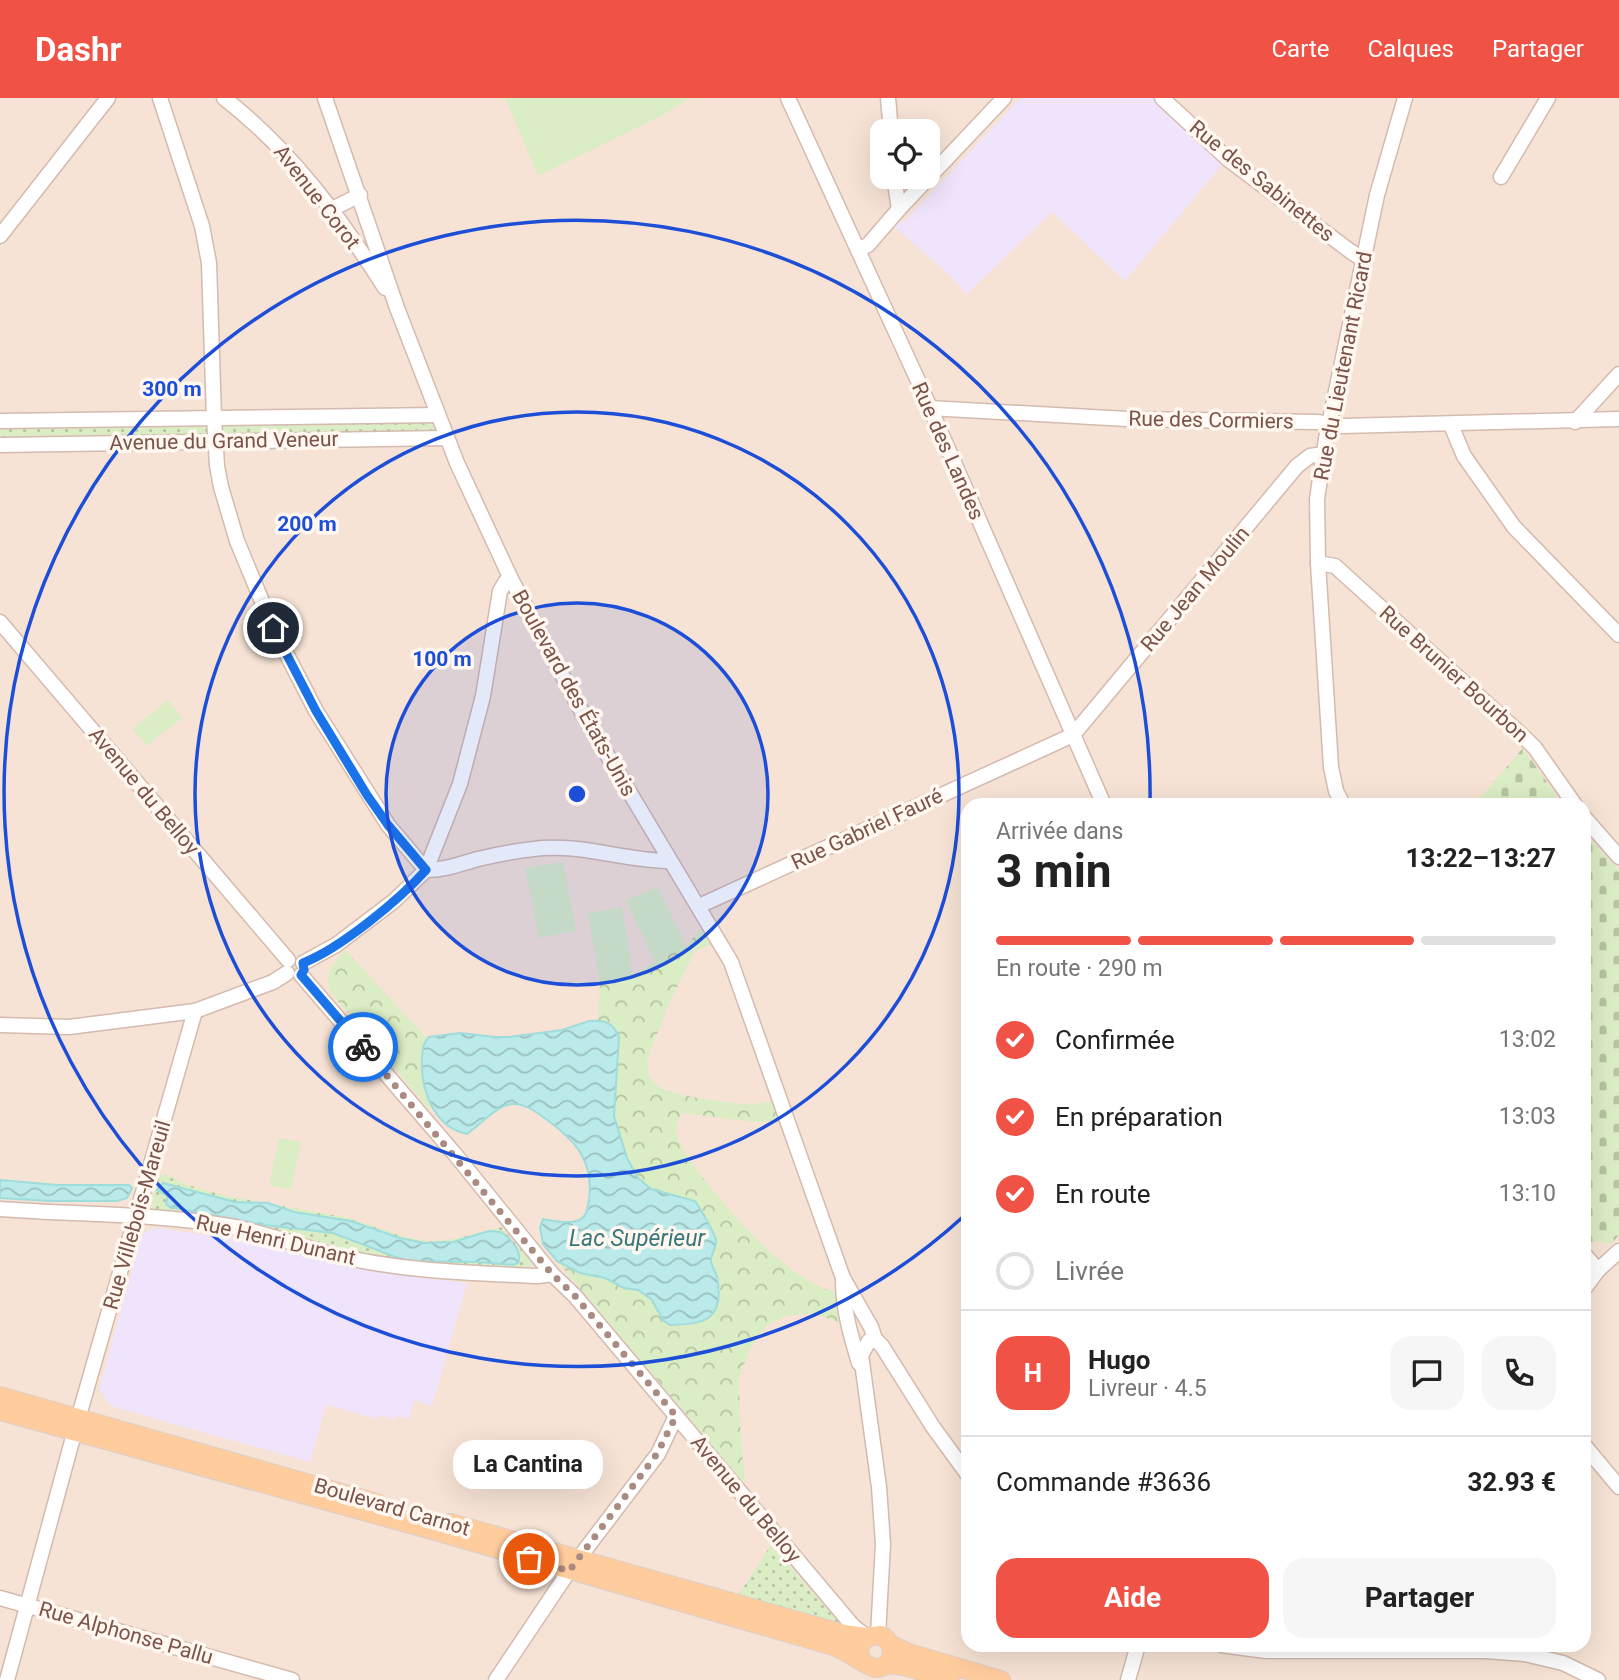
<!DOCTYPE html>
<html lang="fr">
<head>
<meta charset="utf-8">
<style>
  body { margin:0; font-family:Roboto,sans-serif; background:#f6f6f6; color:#222; height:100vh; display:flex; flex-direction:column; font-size:26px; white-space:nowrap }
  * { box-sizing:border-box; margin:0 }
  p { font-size:23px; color:#767676 }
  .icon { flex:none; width:38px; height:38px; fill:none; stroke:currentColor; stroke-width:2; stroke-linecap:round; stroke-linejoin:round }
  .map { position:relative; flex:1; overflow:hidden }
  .side { position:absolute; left:961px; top:700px; width:630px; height:854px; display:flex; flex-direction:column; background:#fff; border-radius:21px; box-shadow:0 7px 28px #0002 }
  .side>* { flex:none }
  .controls { position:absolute; left:870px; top:21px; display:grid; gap:14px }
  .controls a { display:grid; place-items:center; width:70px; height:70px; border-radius:14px; background:#fff; box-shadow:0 7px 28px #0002; font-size:35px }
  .pin { position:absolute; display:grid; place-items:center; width:60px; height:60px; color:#fff; margin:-30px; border:4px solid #fff; border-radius:50%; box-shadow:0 2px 7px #0007 }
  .courier { position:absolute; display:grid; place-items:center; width:70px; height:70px; margin:-35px; border:5px solid #1a73e8; border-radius:50%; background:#fff; color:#222; box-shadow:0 2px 9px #0007 }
  .bubble { position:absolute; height:49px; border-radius:21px; background:#fff; box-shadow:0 7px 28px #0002; font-size:23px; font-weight:700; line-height:49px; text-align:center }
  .overview em { font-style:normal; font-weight:700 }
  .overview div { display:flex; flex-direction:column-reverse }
  .overview { display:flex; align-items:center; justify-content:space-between; height:119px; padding:0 35px }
  h1 { font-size:46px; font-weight:700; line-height:52px }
  .bar { display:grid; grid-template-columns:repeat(4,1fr); gap:10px 7px; align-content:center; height:84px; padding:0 35px }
  .bar i { height:9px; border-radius:5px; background:#e0e0e0 }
  .bar .current { background:#f05245 }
  .bar p { grid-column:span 4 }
  .line { display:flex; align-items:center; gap:18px; padding:0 35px; border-top:2px solid #e0e0e0 }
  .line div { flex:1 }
  .round { display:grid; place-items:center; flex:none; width:74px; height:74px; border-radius:21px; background:#f6f6f6 }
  ol { padding:0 35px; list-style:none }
  li { display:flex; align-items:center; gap:21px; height:77px }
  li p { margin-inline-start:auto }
  li .icon { padding:7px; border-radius:50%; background:#f05245; color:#fff; stroke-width:4 }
  li:last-child { color:#767676 }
  li i { width:38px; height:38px; border:4px solid #e0e0e0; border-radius:50% }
  .cta { display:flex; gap:14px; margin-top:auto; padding:14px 35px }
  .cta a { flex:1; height:80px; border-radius:21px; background:#f05245; color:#fff; font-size:28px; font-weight:700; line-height:80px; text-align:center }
  .cta a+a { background:#f6f6f6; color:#222 }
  header { display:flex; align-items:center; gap:42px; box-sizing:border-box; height:98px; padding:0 35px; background:#f05245; color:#fff }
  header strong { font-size:33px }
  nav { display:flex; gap:38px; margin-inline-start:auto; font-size:24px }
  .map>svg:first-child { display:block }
</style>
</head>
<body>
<header>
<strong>Dashr</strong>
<nav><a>Carte</a><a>Calques</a><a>Partager</a></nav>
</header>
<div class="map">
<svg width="1619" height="1582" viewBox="0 0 1619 1582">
  <defs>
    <pattern id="grass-dots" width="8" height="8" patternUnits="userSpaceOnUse" patternTransform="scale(1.75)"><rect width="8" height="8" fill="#dbedc4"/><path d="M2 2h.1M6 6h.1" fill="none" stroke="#b7c3a1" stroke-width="1.8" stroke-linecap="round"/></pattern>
    <pattern id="cemetery-stones" width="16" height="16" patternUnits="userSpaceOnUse" patternTransform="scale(1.75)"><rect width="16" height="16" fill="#dbedc4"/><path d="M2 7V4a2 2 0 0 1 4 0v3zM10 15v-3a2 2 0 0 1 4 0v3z" fill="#b7c3a1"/></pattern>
    <pattern id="park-crowns" width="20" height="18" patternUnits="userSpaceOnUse" patternTransform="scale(1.75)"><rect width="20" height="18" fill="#dbedc4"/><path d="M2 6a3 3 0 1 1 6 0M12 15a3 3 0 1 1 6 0" fill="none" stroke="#b7c3a1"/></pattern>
    <pattern id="water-waves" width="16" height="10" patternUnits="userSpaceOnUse" patternTransform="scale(1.75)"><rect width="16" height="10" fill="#baeaea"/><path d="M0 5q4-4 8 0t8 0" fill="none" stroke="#9cc0c0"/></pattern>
  </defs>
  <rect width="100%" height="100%" fill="#fef2e8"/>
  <path fill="#f6e3d5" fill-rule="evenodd" d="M0,0h1619v1582h-1619zM882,33h46v46h-46zM968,707h616v840h-616z"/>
  <g fill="#efe4fb">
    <path d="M1020,0h136l69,63 -100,120 -73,-69 -85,82 -24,-25 -50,-43 3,-2 8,-2z"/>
    <path d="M160,1130l78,12 137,32 92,11 -35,123 -18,-6 -5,19 -12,-3 -1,4 -16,-5 -2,4 -52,-14 -16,57 -200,-56 -11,-17 43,-154 6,-5z"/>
  </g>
  <g fill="url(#grass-dots)">
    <path d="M433,324l3,6 -2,5 -211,2 -2,-6 2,-5z"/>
    <path d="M204,326l3,6 -2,6 -205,6v-17z"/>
    <path d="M160,1077h7l21,10 34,10 127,23 56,19 24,4 25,-2 47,-12 31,35 -2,6 -5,2 -133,-11 -168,-39 -70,-11 -3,-8z"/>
    <path d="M771,1447l71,81 -105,-29z"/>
  </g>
  <g fill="url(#cemetery-stones)">
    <path d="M1523,650l40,57h-89z"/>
    <path d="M1584,735l35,37v365l-8,9 -11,-3 -10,1 -6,-11z"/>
  </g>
  <g fill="url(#park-crowns)">
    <path d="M704,827l10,19 -19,7 -25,50 -23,59c0,9 2,19 9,25 12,11 78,19 96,19 7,0 14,-2 21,-3l7,20 -25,1 -73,-9c-5,8 -8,15 -4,25 11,31 81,107 109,128 15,12 30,20 47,26l8,32 -27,-11 -29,3 -19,9 -17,24 -11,29 1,47 5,59 -188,-223c15,9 29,12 46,17 7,2 13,6 20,9 5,2 11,1 16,3 15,7 23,33 32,35 14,2 32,-1 41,-11l-1,-52 5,-18 -2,-8 -15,-29 -8,-8 -28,-5 -12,-5 -10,-8 -14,-23 -10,-27 -3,-20 5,-74c-4,-8 -11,-15 -21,-16l2,-37 33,-7 22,-16 31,-15z"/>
    <path d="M345,852l82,88 -2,3 -2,43 9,22 -3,3 -97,-115c-9,-21 -1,-28 13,-44z"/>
  </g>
  <g fill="#dbedc4">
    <path d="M505,0h185l-29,18 -121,59 -4,-4z"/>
    <path d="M168,602l14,18 -36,28 -13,-17z"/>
    <path d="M563,764l13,69 -37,7 -14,-70z"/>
    <path d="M658,789l28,59 -31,15 -29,-61z"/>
    <path d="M622,809l11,70 -33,7 -12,-71z"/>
    <path d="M279,1040l22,4 -10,48 -22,-5z"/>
  </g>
  <g fill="url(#water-waves)" stroke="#9fdcdc" stroke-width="2">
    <path d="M589,923c15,-1 24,1 30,16l-5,79 13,42 11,20 13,11 44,12c5,7 19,31 21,39 1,8 -6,14 -5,22 1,5 5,10 6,15 8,43 -12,47 -47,48l-6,-4 -13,-22 -13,-9 -14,-2 -19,-10 -25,-5 -23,-12 -14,-17 -3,-17 3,-8c10,2 29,6 38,0 6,-3 7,-13 8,-19 5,-39 -13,-59 -43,-81 -10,-7 -21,-16 -34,-15 -16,2 -32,21 -45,30 -34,-7 -47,-46 -45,-77 1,-9 1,-14 7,-20l31,-4 35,4h14l53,-7z"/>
    <path d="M0,1082l57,5h72l3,3 -5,10 -10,3h-66l-51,-3z"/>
    <path d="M163,1085l72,19 33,1 26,9 57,9 49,17 24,5 29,-1 36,-11 12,1c9,6 22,19 17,31l-5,2 -34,-3 -73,-1 -73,-28 -68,-8 -95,-18 -4,-3 2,-8 -11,-6z"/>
  </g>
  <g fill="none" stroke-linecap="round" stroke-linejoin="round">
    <defs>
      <g id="minor">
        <path d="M160,0l42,128 7,37 5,155 3,48 4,21 16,54 36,87 43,83 72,114 38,45"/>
        <path d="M224,0c67,52 116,119 161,190"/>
        <path d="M325,0l72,210 60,155 54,116 73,137 147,246 112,316 28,49 4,12"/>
        <path d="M788,0l132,287 184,420"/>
        <path d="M888,0l3,33"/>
        <path d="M1162,0l67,62 121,91 14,9"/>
        <path d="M894,79l5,32"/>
        <path d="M1501,79l47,-79"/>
        <path d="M332,111l28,-14"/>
        <path d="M0,138l108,-138"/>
        <path d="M858,152l10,-5 31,-36 105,-111"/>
        <path d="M929,310l198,11 190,3 25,4 277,-7"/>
        <path d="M0,323l438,-6"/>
        <path d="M1575,324l44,-48"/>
        <path d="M1451,327l13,31 50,71 105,108"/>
        <path d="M0,347l447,-7"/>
        <path d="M1318,465l17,3 190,172 10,10 40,57"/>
        <path d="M0,524l288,338"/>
        <path d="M1343,707l-7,-14 -5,-24 -13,-204 -1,-64 9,-60 51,-244 28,-97"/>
        <path d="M1584,719l35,40"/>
        <path d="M426,772c19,0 34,-6 52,-11 21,-5 43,-9 64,-11 44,-3 85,13 128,13"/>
        <path d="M699,808l374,-171 224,-269 13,-10 13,-2"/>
        <path d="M303,865l33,-18 58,-44 32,-31 34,-86 23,-88 17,-105 6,-10 5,-2"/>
        <path d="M301,877l153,178 98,121 23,22 278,330 14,11"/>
        <path d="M0,927l69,2 126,-16 78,-29 14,-9"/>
        <path d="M0,1111c76,6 153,4 229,17 33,6 65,18 97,27 70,18 141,20 212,23l14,-2"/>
        <path d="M1584,1156l14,16"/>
        <path d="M843,1183c0,29 8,55 16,82"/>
        <path d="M1584,1191l14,-19 21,-19"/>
        <path d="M875,1241l-6,2 -8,14 18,132 4,57 -5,91"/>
        <path d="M875,1241l7,7 51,81 35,48"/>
        <path d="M1584,1347l35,42"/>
        <path d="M0,1500l292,82"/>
        <path d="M1221,1547l45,6h220l39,3 38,9 35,17"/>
        <path d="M7,1582l71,-261 117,-408"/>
        <path d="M496,1582l73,-109 89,-117 18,-38"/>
        <path d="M1128,1582l10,-35"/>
      </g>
      <g id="major">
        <path d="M0,1298l377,107"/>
        <path d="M0,1313l432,119 401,116c13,4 37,23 44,22 20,-2 18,-25 4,-33l-14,2 -8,9 1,13"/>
        <path d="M451,1425l393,111 22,3"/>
        <path d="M891,1547l18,8 92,27"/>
        <path d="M887,1566l17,2 46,14"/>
      </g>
    </defs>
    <use href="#minor" stroke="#d4baaf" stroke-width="17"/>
    <use href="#major" stroke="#dacfcc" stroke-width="20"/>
    <use href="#minor" stroke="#fff" stroke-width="14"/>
    <use href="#major" stroke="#ffcc9e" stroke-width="18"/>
  </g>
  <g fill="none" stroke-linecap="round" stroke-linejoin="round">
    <path stroke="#a98b81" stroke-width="7" stroke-dasharray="0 12.6" d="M363,949l189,227 23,22 101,120 -19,38 -88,117 -40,-12"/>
    <path stroke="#1a73e8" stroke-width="9" d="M273,530l43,83 51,84 21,30 38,45c-27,30 -85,78 -123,93l1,7 -3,5 62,72"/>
  </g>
  <circle cx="577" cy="696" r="191" fill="#1d4ed8" fill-opacity=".12"/>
  <g fill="none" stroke="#1d4ed8" stroke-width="3.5">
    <circle cx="577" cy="696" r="191"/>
    <circle cx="577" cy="696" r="382"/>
    <path d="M964 1118A573 573 0 1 1 1150 706"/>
  </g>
  <g text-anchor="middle" stroke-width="7" stroke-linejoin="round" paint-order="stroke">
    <g font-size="21" fill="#7b5349" stroke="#fff7f0">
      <text transform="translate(1262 83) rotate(39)" y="7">Rue des Sabinettes</text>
      <text transform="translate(317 99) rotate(52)" y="7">Avenue Corot</text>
      <text transform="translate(1343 268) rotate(-79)" y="7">Rue du Lieutenant Ricard</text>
      <text transform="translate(1211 322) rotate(1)" y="7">Rue des Cormiers</text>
      <text transform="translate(224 343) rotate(-1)" y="7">Avenue du Grand Veneur</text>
      <text transform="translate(948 353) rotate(66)" y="7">Rue des Landes</text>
      <text transform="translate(1195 491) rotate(-50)" y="7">Rue Jean Moulin</text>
      <text transform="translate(1454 576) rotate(42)" y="7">Rue Brunier Bourbon</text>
      <text transform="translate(574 595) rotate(61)" y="7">Boulevard des États-Unis</text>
      <text transform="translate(144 693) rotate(50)" y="7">Avenue du Belloy</text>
      <text transform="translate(867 731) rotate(-25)" y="7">Rue Gabriel Fauré</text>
      <text transform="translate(137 1117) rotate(-74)" y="7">Rue Villebois-Mareuil</text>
      <text transform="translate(276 1142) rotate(13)" y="7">Rue Henri Dunant</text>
      <text transform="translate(746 1401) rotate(50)" y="7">Avenue du Belloy</text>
      <text transform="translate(392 1409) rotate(16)" y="7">Boulevard Carnot</text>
      <text transform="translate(126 1535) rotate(16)" y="7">Rue Alphonse Pallu</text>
    </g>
    <g font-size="23" font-style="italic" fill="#387879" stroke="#fff7f0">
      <text x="637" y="1148">Lac Supérieur</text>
    </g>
  </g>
  <circle cx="577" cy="696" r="10" fill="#1d4ed8" stroke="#fff7f0" stroke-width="3.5"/>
  <g font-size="21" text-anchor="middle" font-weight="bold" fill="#1d4ed8" stroke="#fff7f0" stroke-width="7" stroke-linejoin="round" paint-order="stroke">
    <text x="172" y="298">300 m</text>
    <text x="307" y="433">200 m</text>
    <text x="442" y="568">100 m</text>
  </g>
</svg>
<div class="controls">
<a><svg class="icon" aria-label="locate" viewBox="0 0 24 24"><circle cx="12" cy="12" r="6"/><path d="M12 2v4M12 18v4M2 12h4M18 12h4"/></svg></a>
</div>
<div class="pin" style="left:529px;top:1461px;background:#ea580c"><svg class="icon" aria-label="bag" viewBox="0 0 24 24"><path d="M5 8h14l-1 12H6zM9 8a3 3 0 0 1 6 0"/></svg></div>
<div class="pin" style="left:273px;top:530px;background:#1f2937"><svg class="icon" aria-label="home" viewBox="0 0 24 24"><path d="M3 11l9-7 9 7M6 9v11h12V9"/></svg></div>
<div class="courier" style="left:363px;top:949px"><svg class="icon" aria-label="bike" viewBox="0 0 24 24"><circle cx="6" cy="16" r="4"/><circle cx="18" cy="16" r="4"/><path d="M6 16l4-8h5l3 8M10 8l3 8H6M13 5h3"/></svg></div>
<div class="bubble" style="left:453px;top:1342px;width:150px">La Cantina</div>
<section class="side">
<div class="overview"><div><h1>3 min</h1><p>Arrivée dans</p></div><em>13:22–13:27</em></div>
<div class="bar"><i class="current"></i><i class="current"></i><i class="current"></i><i></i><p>En route · 290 m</p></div>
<ol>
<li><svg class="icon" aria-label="check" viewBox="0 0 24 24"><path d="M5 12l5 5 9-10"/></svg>Confirmée<p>13:02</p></li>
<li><svg class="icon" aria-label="check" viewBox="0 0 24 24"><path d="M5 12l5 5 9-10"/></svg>En préparation<p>13:03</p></li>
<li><svg class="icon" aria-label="check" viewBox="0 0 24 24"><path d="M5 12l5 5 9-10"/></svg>En route<p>13:10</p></li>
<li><i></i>Livrée</li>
</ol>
<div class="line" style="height:126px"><b class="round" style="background:#f05245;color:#fff">H</b><div><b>Hugo</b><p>Livreur · 4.5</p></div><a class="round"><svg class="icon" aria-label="chat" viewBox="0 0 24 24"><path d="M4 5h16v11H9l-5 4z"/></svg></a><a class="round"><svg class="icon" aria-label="phone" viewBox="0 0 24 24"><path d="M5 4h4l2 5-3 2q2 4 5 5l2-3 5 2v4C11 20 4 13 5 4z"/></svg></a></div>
<div class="line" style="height:91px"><div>Commande #3636</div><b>32.93 €</b></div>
<div class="cta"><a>Aide</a><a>Partager</a></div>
</section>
</div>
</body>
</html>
